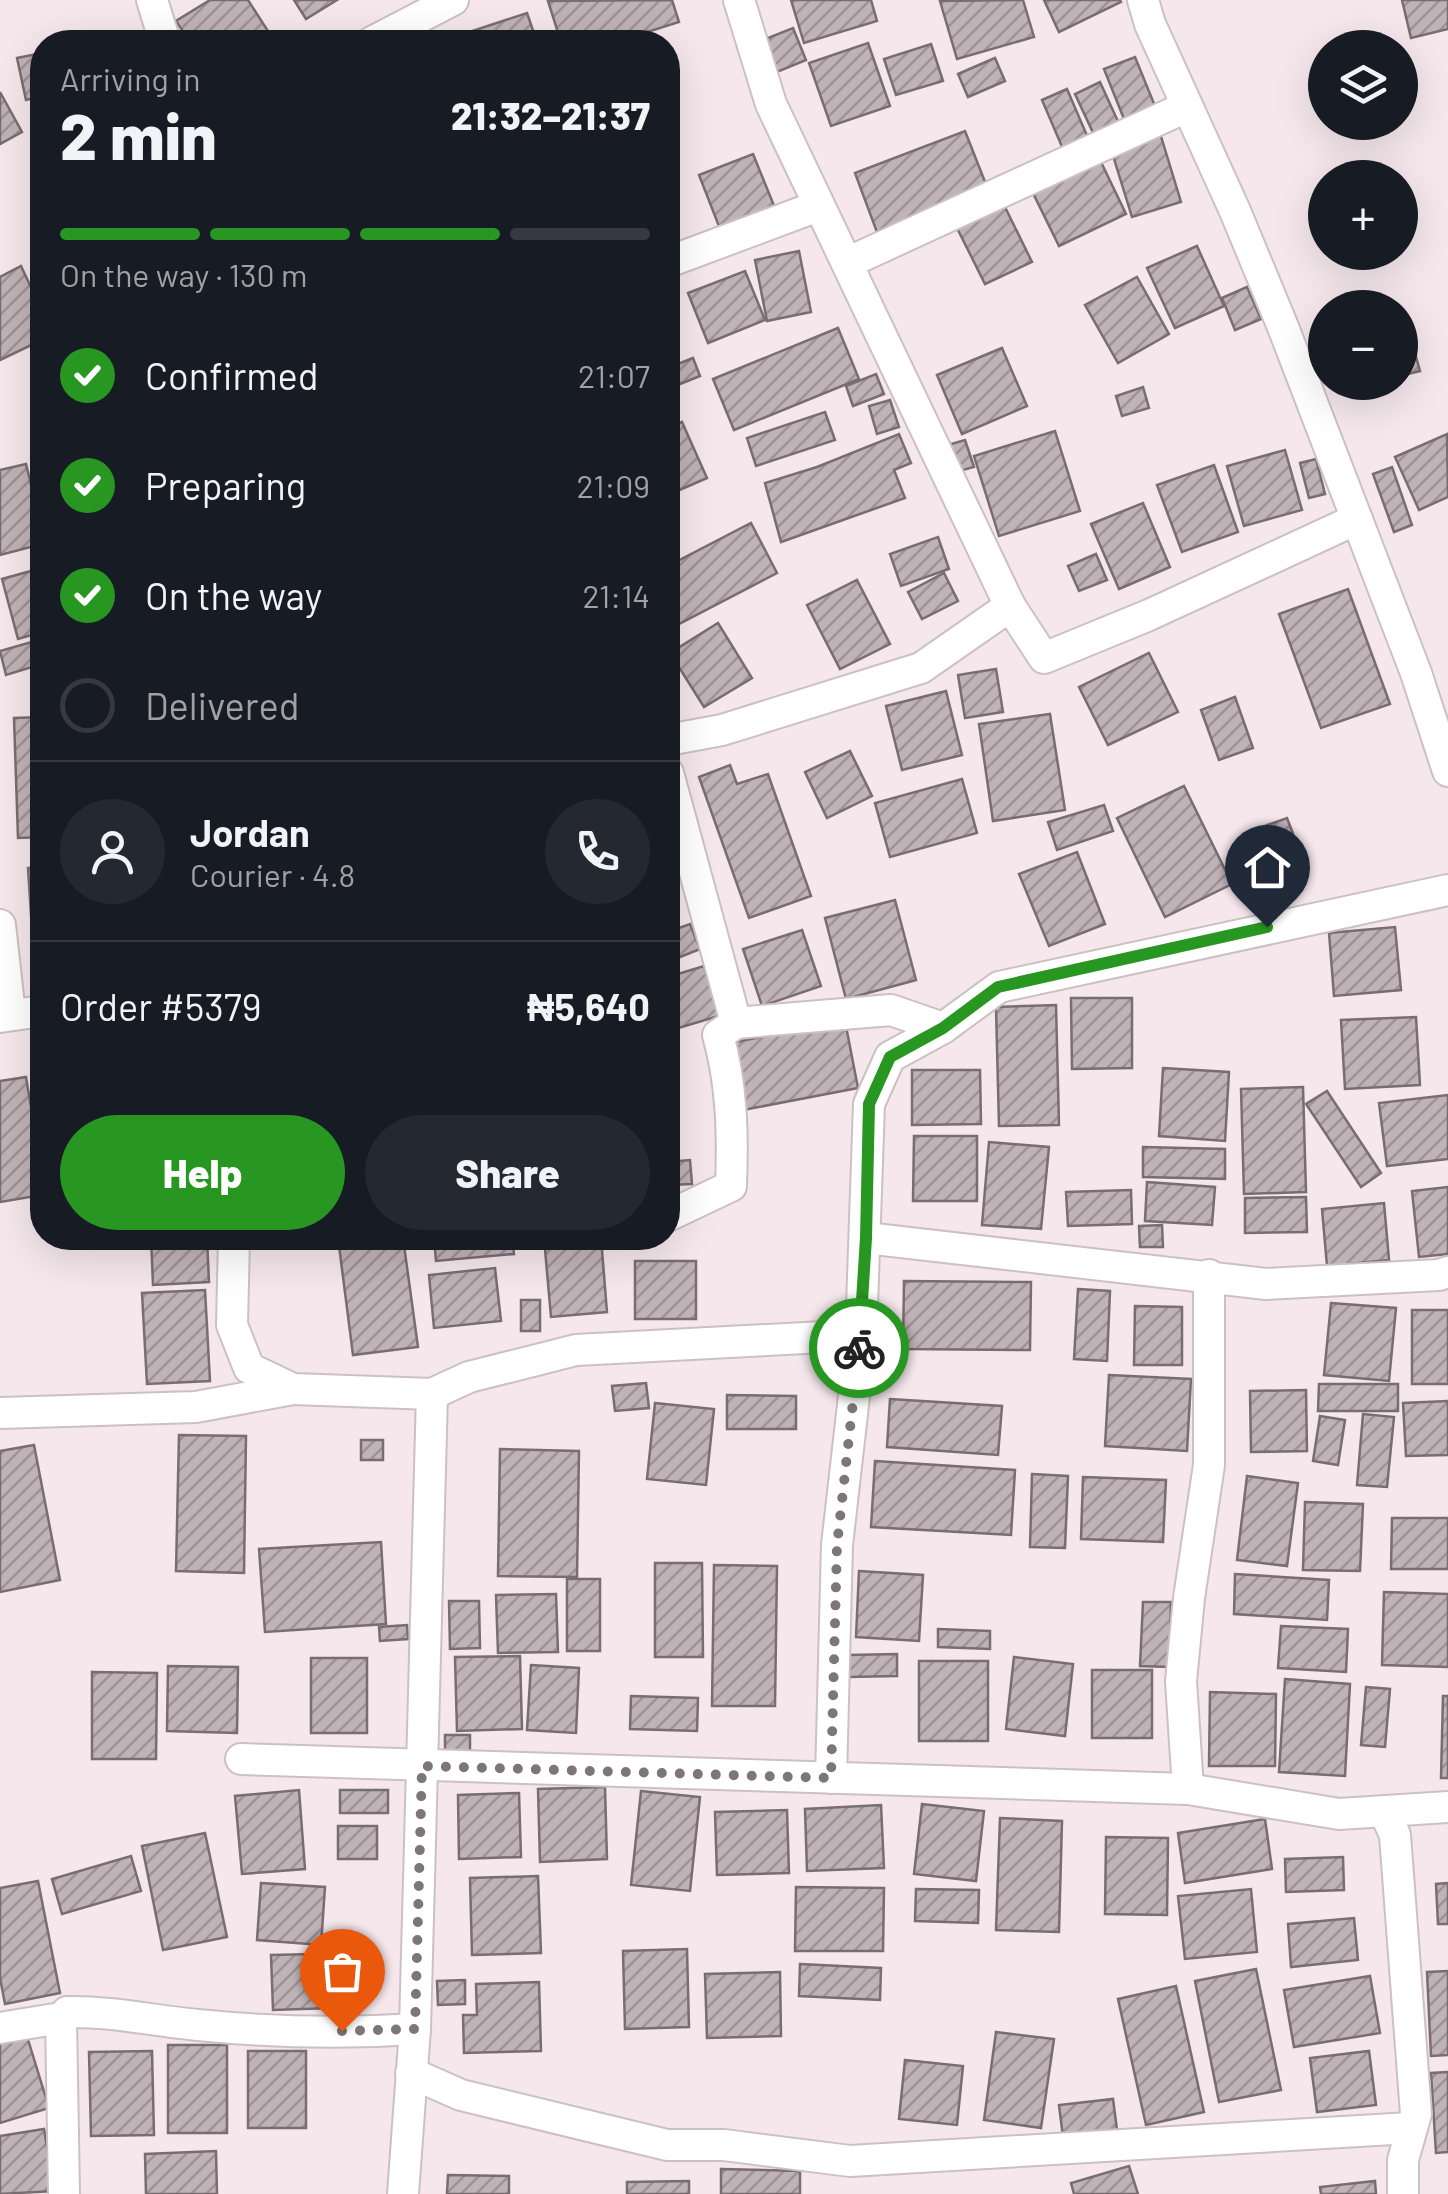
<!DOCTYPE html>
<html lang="en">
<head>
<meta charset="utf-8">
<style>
  body { margin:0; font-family:Barlow,sans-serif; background:#242831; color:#f1f3f6; height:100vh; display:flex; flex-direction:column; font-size:38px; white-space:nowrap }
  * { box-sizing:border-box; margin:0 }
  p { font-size:32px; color:#9ea1a6 }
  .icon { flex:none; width:55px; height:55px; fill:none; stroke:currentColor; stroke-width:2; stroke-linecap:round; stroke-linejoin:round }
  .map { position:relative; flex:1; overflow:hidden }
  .panel { position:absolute; left:30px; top:30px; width:650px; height:1220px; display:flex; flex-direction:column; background:#171b24; border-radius:40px; box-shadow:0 10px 40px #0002 }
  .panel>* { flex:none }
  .buttons { position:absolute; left:1308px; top:30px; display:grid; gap:20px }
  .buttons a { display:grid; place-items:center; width:110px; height:110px; border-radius:50%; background:#171b24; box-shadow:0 10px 40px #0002; font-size:50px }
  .pin { position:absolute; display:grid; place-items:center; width:85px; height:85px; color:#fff; margin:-102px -42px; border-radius:50% 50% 50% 0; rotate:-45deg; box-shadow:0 0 10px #0007 }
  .pin .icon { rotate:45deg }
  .courier { position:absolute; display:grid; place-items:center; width:100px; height:100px; margin:-50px; border:8px solid #289722; border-radius:50%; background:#fff; color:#222; box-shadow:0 2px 12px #0007 }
  .summary em { font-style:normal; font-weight:800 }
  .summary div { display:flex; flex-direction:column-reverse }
  .summary { display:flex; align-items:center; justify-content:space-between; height:170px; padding:0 30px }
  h1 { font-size:65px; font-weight:800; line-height:75px }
  .bar { display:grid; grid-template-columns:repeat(4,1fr); gap:15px 10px; align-content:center; height:120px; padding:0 30px }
  .bar i { height:12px; border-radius:8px; background:#363941 }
  .bar .selected { background:#289722 }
  .bar p { grid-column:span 4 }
  .line { display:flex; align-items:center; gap:25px; padding:0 30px; border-top:2px solid #363941 }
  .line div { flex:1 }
  .round { display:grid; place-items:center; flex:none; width:105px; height:105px; border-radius:52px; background:#242831 }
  ol { padding:0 30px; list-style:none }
  li { display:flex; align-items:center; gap:30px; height:110px }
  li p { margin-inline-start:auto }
  li .icon { padding:10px; border-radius:50%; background:#289722; color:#fff; stroke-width:4 }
  li:last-child { color:#9ea1a6 }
  li i { width:55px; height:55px; border:5px solid #363941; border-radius:50% }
  .action { display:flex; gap:20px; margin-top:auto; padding:20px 30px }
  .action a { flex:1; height:115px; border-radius:60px; background:#289722; color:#fff; font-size:40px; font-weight:800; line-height:115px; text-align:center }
  .action a+a { background:#242831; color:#f1f3f6 }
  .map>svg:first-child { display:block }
</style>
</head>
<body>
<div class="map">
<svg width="1448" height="2194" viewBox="0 0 1448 2194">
  <defs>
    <pattern id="building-hatch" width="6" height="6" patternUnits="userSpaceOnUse" patternTransform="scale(2.5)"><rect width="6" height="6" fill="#c0b3b8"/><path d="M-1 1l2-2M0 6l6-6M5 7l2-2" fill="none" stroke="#9d9297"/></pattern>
  </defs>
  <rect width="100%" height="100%" fill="#f5e7ec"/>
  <g fill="url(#building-hatch)" stroke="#796d72" stroke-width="2.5">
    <path d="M210,0h38l27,42h-85l-14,-21z"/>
    <path d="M294,0h43l-31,19z"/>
    <path d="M672,0l7,22 -63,20h-55l-13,-41z"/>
    <path d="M791,0h80l6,21 -73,22z"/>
    <path d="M1023,0l11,37 -77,22 -17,-58z"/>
    <path d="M1044,0h76l1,2 -62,30z"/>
    <path d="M1402,0h46v29l-37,9z"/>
    <path d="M527,13l10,29h-65l-3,-10z"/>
    <path d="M793,28l13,32 -29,12 -14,-32z"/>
    <path d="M868,43l22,63 -59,20 -22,-63z"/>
    <path d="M931,44l12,37 -47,14 -12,-36z"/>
    <path d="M42,53v43l-16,4 -9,-42z"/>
    <path d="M1135,57l22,54 -31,13 -22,-55z"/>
    <path d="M995,58l10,23 -37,16 -10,-23z"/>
    <path d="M1100,82l21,46 -25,11 -21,-45z"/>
    <path d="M1067,89l24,56 -25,11 -24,-56z"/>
    <path d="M0,92l22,40 -22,12z"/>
    <path d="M965,131l24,61 -111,43 -23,-62z"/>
    <path d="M1160,133l21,69 -49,15 -21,-68z"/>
    <path d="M753,154l24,59 -55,21 -23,-59z"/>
    <path d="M1100,160l26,54 -67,32 -27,-55z"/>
    <path d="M1003,203l29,59 -47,22 -29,-58z"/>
    <path d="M1197,246l27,60 -49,22 -28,-60z"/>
    <path d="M799,251l12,61 -44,9 -12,-61z"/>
    <path d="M21,266l21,45v29l-42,20v-83z"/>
    <path d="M745,271l20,49 -57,23 -20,-50z"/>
    <path d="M1137,277l32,57 -51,29 -33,-58z"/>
    <path d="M1247,287l14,32 -26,11 -13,-32z"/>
    <path d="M1404,314l16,57 -20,5v-61z"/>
    <path d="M838,328l21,51 -125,51 -21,-51z"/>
    <path d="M1002,348l25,58 -65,28 -25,-59z"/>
    <path d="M693,358l7,18 -20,8 -7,-18z"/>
    <path d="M876,374l8,20 -31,12 -7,-20z"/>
    <path d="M1143,387l6,21 -27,8 -6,-20z"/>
    <path d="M890,400l9,27 -22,7 -8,-28z"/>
    <path d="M825,412l10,28 -79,26 -9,-28z"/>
    <path d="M682,422l25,56 -39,17v-67z"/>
    <path d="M1055,431l25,80 -81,25 -25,-80z"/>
    <path d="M899,434l12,29 -17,7 11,28 -124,44 -16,-59 52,-16z"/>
    <path d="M1447,434l1,63 -29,13 -24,-53z"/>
    <path d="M965,440l9,27 -22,6 -8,-27z"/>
    <path d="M1285,450l17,60 -58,16 -17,-60z"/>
    <path d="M1316,459l9,35 -16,4 -9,-35z"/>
    <path d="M26,464l16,65v15l-42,11v-85z"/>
    <path d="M1214,465l24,67 -56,20 -25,-67z"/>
    <path d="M1392,467l20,58 -18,7 -21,-58z"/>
    <path d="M1143,503l27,64 -51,22 -28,-65z"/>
    <path d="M751,523l26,50 -100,52 -9,-17v-42z"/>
    <path d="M938,537l11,32 -48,17 -11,-32z"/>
    <path d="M1096,554l11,26 -28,11 -11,-25z"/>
    <path d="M42,568v64l-24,7 -16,-60z"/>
    <path d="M944,573l14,28 -36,18 -14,-27z"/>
    <path d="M857,580l33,64 -50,25 -33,-64z"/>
    <path d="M1348,589l42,115 -69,24 -42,-114z"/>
    <path d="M718,623l34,55 -48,29 -34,-54z"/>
    <path d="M35,641l7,23 -36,11 -6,-24z"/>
    <path d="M1149,653l29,59 -70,33 -29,-58z"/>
    <path d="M996,669l7,43 -38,6 -7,-43z"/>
    <path d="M946,691l16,64 -60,15 -16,-64z"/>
    <path d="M1235,697l18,51 -34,12 -18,-50z"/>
    <path d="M1050,714l15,96 -72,11 -14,-97z"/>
    <path d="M42,717v120l-24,1 -4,-120z"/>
    <path d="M850,751l22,45 -45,22 -22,-46z"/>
    <path d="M730,765l7,19 31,-10 43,122 -62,22 -50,-141z"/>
    <path d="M962,779l15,54 -87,24 -15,-54z"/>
    <path d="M1184,786l48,98 -67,33 -48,-99z"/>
    <path d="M1104,805l9,26 -56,19 -9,-28z"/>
    <path d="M1287,818l19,50 -44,16 -19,-50z"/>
    <path d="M668,823l16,48 -16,5z"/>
    <path d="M1077,852l28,72 -56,22 -30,-72z"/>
    <path d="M42,866v127h-6l-8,-125z"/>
    <path d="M895,900l21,80 -70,19 -21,-81z"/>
    <path d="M690,924l10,25 -32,13v-30z"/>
    <path d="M1395,927l6,63 -67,6 -5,-63z"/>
    <path d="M802,930l19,56 -59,20 -19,-57z"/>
    <path d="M704,966l15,50 -51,15v-54z"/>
    <path d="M1071,998h61v70l-60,1z"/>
    <path d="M1056,1005l3,120 -60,1 -3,-119z"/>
    <path d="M1416,1017l4,68 -75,4 -4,-69z"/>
    <path d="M845,1021l13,67 -115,22 -13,-67z"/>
    <path d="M1163,1068l66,4 -4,69 -66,-5z"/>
    <path d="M912,1070h68l1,54 -69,1z"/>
    <path d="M26,1077l16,97v21l-42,7v-121z"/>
    <path d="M1303,1087l3,105 -62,2 -3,-105z"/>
    <path d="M1327,1091l54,82 -20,14 -55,-83z"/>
    <path d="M1448,1095v64l-61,7 -8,-63z"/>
    <path d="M914,1136h63v65h-64z"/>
    <path d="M989,1142l60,5 -8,82 -59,-4z"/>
    <path d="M1143,1147l82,2v30l-82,-2z"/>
    <path d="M690,1160l2,24 -24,1v-23z"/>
    <path d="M1147,1182l68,5 -3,38 -67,-4z"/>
    <path d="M1448,1187v67l-29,3 -7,-66z"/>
    <path d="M1131,1190l1,34 -64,2 -2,-34z"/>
    <path d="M1306,1197l1,35 -62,1v-35z"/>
    <path d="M1384,1203l5,57 -62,6 -5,-57z"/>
    <path d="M1162,1225l1,22h-23l-1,-21z"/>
    <path d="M151,1238h56l2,44 -56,3z"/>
    <path d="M338,1238h65l15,109 -65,8z"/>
    <path d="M434,1238h78l2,16 -78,7z"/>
    <path d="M544,1238h57l6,74 -56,5z"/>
    <rect x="635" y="1261" width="61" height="58"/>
    <path d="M495,1268l6,53 -67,7 -5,-53z"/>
    <path d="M904,1281l127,1 -1,68 -127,-1z"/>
    <path d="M1078,1289l32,2 -3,70 -33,-2z"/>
    <path d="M205,1290l5,91 -63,3 -5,-91z"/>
    <rect x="521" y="1300" width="19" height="31"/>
    <path d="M1331,1303l65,5 -7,73 -65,-6z"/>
    <path d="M1135,1306l47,1v58h-48z"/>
    <rect x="1412" y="1310" width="36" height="74"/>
    <path d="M1109,1375l82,4 -4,72 -82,-5z"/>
    <path d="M646,1383l3,25 -34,3 -3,-25z"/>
    <path d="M1319,1384h79v27h-80z"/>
    <path d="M1306,1390l1,61 -56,1 -1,-61z"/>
    <path d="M727,1395l69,1v33h-69z"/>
    <path d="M890,1399l112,7 -4,49 -111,-8z"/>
    <path d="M1448,1401v54l-42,1 -3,-53z"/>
    <path d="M655,1403l59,6 -8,76 -59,-6z"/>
    <path d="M1363,1414l31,3 -7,70 -30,-2z"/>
    <path d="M1320,1416l25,4 -7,45 -25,-4z"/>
    <path d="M179,1435l67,1 -2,137 -68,-2z"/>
    <rect x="361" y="1440" width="22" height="20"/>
    <path d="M34,1445l26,135 -60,12v-141z"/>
    <path d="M500,1449l79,2 -2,126 -79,-1z"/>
    <path d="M875,1461l140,9 -4,65 -140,-8z"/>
    <path d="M1032,1474l36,2 -3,72 -35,-1z"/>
    <path d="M1247,1476l51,7 -11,83 -50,-6z"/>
    <path d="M1083,1477l83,3 -3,62 -82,-3z"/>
    <path d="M1305,1502l58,2 -3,67 -57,-1z"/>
    <path d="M1392,1518h56v51h-57z"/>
    <path d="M381,1542l5,82 -121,8 -6,-83z"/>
    <path d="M655,1563h47l1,94h-48z"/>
    <path d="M714,1565l63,1 -2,140h-63z"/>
    <path d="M859,1571l64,4 -4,66 -63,-4z"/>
    <path d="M1235,1574l94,6 -2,40 -93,-6z"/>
    <rect x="567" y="1579" width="33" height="72"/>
    <path d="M1384,1592l64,2v73l-66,-2z"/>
    <path d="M556,1594l2,58 -60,1 -2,-58z"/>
    <path d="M449,1601h30l1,47 -30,1z"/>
    <path d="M1143,1602h28l-2,65 -29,-1z"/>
    <path d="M407,1625l1,14 -28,2 -1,-14z"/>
    <path d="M1281,1626l67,3 -2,43 -68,-4z"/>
    <path d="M938,1629l52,2v18l-52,-2z"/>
    <path d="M897,1654v22l-48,1v-22z"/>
    <path d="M520,1656l2,73 -65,2 -2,-74z"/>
    <path d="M1014,1657l59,7 -8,72 -59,-7z"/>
    <rect x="311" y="1658" width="56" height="75"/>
    <rect x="919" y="1661" width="69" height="80"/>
    <path d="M531,1665l48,3 -3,65 -49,-3z"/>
    <path d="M168,1666l70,1 -1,66 -70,-2z"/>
    <rect x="1092" y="1670" width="60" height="68"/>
    <path d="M92,1672l65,1 -1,86h-64z"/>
    <path d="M1285,1679l65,5 -5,92 -66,-4z"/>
    <path d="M1366,1687l24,2 -5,58 -24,-2z"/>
    <path d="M1210,1692l66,2 -1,72h-66z"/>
    <path d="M631,1696l67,2 -1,33 -67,-2z"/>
    <path d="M1443,1696h5v82h-7z"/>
    <rect x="445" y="1735" width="25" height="20"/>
    <path d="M605,1787l2,72 -67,3 -2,-73z"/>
    <path d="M299,1790l6,79 -63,5 -7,-78z"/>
    <rect x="340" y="1790" width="48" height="23"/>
    <path d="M641,1791l59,6 -10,94 -59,-6z"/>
    <path d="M519,1793l2,64 -62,2 -1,-64z"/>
    <path d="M922,1804l62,7 -8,70 -62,-7z"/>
    <path d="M881,1805l3,63 -77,3 -2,-62z"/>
    <path d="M787,1810l2,63 -72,2 -2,-63z"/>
    <path d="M1000,1818l62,3 -3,111 -63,-2z"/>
    <path d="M1265,1819l7,50 -87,14 -7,-50z"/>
    <rect x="338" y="1826" width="39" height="33"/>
    <path d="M205,1833l22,104 -64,13 -21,-104z"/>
    <path d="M1106,1837l62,1 -1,77 -62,-1z"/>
    <path d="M131,1856l10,35 -79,23 -10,-35z"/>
    <path d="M1343,1857l1,33 -58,2 -1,-33z"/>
    <path d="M538,1876l3,77 -69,2 -2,-77z"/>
    <path d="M38,1881l22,112 -55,11 -5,-26v-90z"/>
    <path d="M261,1883l64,4 -4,58 -64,-5z"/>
    <path d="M1448,1883v41h-10l-2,-40z"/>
    <path d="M796,1887l88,1 -1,63h-88z"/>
    <path d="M916,1889l63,1 -1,33 -63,-2z"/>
    <path d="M1251,1889l6,63 -72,7 -7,-63z"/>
    <path d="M1354,1918l4,42 -67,7 -3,-43z"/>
    <path d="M687,1949l2,78 -64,2 -2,-78z"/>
    <path d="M361,1953l1,54 -89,3 -2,-55z"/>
    <path d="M800,1964l81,4 -1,32 -81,-4z"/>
    <path d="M1256,1969l25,121 -62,12 -24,-121z"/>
    <path d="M1448,1971v84l-17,1 -4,-84z"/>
    <path d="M780,1972l1,64 -74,2 -2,-64z"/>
    <path d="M1370,1976l10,57 -86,14 -10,-57z"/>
    <path d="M465,1980v24l-27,1 -1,-24z"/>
    <path d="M539,1982l2,69 -77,2 -1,-38h14l-1,-31z"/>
    <path d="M1176,1986l28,126 -58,13 -28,-126z"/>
    <path d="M996,2032l58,7 -13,89 -57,-8z"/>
    <path d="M26,2033l23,75 -49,15v-82z"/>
    <rect x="168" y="2045" width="59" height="88"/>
    <path d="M152,2051l2,84 -63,1 -2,-84z"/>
    <rect x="248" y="2051" width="58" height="77"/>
    <path d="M1369,2051l7,54 -59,7 -7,-54z"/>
    <path d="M905,2060l58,6 -6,59 -58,-6z"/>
    <path d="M1448,2072v80l-12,1 -5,-80z"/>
    <path d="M1113,2099l4,31 -54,7 -4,-32z"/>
    <path d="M44,2129l10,62 -54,3v-58z"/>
    <path d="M216,2151l1,43h-71l-1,-40z"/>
    <path d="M1129,2166l9,28h-64l-3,-11z"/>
    <path d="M721,2169l79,2v23h-79z"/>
    <path d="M448,2175l61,1v18h-62z"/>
    <path d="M689,2181v13h-62v-12z"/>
    <path d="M1375,2181l1,13h-55l-1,-7z"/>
  </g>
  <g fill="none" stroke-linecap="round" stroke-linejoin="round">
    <defs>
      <g id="street">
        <path d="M152,0l13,42"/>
        <path d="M739,0l32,104 239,502 34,52 105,-43 208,-96"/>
        <path d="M1143,0l7,24 85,187 48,116 133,346 32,98"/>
        <path d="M372,42l81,-42"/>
        <path d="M668,262l150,-56"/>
        <path d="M847,263l339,-156"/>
        <path d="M668,740l54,-10 199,-62 89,-62"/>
        <path d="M668,773l68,250 -18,12c14,50 15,99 13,151l-63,30"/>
        <path d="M0,925l10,89"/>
        <path d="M0,1017l42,-6"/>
        <path d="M736,1023l155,-13 52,18"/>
        <path d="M234,1238l-2,87 17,43 44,21 139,5 37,-17 107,-27 285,-15"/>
        <path d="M866,1238l400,46 173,-9 9,-3"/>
        <path d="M0,1413l196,-6 97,-18"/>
        <path d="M241,1759l947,30 151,25 109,-7"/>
        <path d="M831,1778l6,-233 24,-210 8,-231 21,-47 53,-29 56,-41 449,-97"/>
        <path d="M1188,1789l-7,-108 8,-83 20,-133v-190"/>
        <path d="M1384,1811l11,24 21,279 -13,46v34"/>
        <path d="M61,2018l3,176"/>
        <path d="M0,2028l61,-10 6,-6c44,-1 87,9 131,13 71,7 145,9 217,4"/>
        <path d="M411,2073l50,22 206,50h57l126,16 560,-33"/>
        <path d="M403,2194l12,-165 17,-635"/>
      </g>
    </defs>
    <use href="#street" stroke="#cdc0c5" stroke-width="34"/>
    <use href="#street" stroke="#fff" stroke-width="30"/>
  </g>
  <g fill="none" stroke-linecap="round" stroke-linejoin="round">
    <path stroke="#7d7578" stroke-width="10" stroke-dasharray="0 18" d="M342,2031l73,-2 7,-263 409,12 6,-233 22,-197"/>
    <path stroke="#289722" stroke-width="12" d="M859,1348l7,-110 3,-134 21,-47 53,-29 55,-41 269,-60"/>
  </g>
</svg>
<div class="buttons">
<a><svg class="icon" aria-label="layers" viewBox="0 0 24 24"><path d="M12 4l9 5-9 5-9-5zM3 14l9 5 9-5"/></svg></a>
<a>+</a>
<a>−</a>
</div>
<div class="pin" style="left:342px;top:2031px;background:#ea580c"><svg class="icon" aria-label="bag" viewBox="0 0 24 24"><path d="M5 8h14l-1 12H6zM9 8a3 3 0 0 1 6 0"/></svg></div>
<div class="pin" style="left:1267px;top:927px;background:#1f2937"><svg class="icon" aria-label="home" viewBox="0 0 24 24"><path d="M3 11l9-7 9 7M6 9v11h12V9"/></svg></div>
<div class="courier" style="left:859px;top:1348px"><svg class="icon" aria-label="bike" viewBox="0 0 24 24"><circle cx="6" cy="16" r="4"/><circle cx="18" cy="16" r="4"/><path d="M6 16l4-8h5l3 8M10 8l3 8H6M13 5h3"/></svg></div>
<section class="panel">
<div class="summary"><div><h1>2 min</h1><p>Arriving in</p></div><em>21:32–21:37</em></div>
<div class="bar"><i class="selected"></i><i class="selected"></i><i class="selected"></i><i></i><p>On the way · 130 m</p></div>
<ol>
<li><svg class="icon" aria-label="check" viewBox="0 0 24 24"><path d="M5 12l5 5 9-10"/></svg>Confirmed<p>21:07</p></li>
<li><svg class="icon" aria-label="check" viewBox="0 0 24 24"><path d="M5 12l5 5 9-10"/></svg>Preparing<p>21:09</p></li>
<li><svg class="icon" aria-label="check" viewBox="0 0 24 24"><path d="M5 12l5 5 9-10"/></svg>On the way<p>21:14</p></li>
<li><i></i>Delivered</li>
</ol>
<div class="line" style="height:180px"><a class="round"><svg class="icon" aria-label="person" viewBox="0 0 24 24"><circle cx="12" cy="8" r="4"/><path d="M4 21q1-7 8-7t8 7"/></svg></a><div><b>Jordan</b><p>Courier · 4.8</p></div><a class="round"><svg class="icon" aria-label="phone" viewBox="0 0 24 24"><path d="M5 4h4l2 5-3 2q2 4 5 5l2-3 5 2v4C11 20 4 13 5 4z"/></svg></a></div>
<div class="line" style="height:130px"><div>Order #5379</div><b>₦5,640</b></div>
<div class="action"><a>Help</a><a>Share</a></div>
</section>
</div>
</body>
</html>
